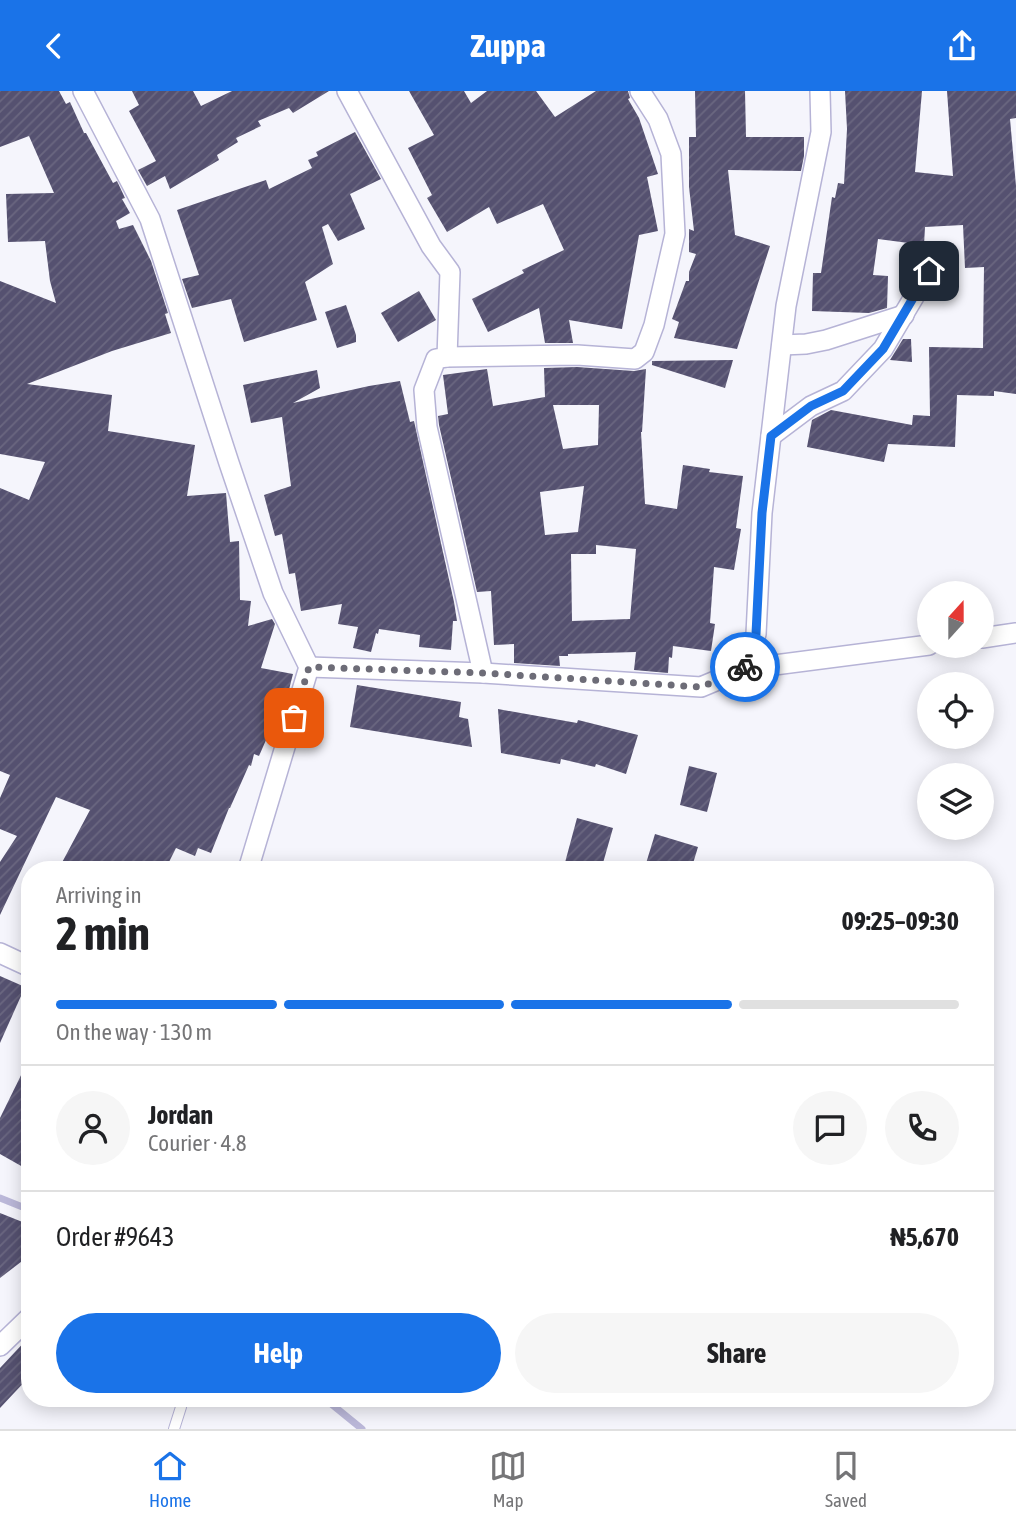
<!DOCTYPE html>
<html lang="en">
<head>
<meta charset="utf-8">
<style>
  body { margin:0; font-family:"Asap Condensed",sans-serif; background:#f6f6f6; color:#202124; height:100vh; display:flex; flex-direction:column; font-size:26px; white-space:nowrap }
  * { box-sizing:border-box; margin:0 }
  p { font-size:23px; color:#757577 }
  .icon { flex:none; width:38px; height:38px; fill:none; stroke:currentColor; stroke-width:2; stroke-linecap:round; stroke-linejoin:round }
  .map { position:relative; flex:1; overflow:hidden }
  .details { position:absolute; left:21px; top:770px; width:973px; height:546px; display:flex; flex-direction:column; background:#fff; border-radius:28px; box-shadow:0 4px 18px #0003 }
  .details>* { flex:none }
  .needle { width:46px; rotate:21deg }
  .controls { position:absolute; left:917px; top:490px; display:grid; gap:14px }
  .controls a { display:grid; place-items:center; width:77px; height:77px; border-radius:50%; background:#fff; box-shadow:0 4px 18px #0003; font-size:35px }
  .pin { position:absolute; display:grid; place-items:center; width:60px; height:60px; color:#fff; margin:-30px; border-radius:14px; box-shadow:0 4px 10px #0006 }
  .courier { position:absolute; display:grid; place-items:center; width:70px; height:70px; margin:-35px; border:5px solid #1a73e8; border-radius:50%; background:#fff; color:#222; box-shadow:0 2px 9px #0007 }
  .summary em { font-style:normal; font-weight:700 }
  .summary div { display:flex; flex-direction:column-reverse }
  .summary { display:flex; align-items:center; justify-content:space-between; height:119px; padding:0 35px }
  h1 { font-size:46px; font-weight:700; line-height:52px }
  .bar { display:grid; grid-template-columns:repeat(4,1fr); gap:10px 7px; align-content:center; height:84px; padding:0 35px }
  .bar i { height:9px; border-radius:5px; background:#e0e0e0 }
  .bar .on { background:#1a73e8 }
  .bar p { grid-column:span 4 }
  .line { display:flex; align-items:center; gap:18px; padding:0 35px; border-top:2px solid #e0e0e0 }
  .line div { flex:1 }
  .round { display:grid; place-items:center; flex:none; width:74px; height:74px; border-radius:37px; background:#f6f6f6 }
  .primary-button { display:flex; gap:14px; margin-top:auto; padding:14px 35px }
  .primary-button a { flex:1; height:80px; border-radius:42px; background:#1a73e8; color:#fff; font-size:28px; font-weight:700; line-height:80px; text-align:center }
  .primary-button a+a { background:#f6f6f6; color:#202124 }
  header { display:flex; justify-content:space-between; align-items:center; height:91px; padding:0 35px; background:#1a73e8; color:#fff; font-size:32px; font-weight:700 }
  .tabs { display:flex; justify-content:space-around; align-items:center; height:98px; border-top:2px solid #e0e0e0; background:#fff; font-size:19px; color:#757577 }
  .tabs a { display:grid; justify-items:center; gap:4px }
  .tabs .on { color:#1a73e8 }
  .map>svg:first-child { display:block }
</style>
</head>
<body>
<header><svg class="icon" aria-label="back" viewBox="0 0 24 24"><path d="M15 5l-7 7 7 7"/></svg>Zuppa<svg class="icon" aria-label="share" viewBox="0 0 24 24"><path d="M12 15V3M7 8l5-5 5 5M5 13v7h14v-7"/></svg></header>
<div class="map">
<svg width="1016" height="1338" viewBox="0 0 1016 1338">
  <defs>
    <pattern id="building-hatch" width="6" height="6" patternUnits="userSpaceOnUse" patternTransform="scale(1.75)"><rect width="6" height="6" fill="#555170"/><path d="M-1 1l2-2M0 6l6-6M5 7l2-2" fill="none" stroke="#6a6780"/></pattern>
  </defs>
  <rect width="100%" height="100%" fill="#f5f5fc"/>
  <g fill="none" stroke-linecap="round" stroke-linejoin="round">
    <g stroke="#bbb8d9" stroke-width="7">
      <path d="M0,1107l30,12"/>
      <path d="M324,1307l38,31"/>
    </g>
  </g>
  <g fill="url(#building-hatch)" fill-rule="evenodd">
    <path d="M0,0h59l7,13 4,-2 14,31h2l27,50 4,-2 8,17 -3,1 8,14 -14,8 3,8 14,-4 18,36 17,52 -3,1 6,19 -59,18 -85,33 85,11 -4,36 87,14 -8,51 39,-3 4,49 9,-1 1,59 11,1 -3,25 24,-7 3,5 -14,44 32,6 -9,35 -9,16 -2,-1 -14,32 -5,-2 -3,12 -2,-1 -19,43h-1l-18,45 -13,-5 -3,8 -19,-8 -11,22h-107l32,-60 -34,-13 -56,118v-53l17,-26 -17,-7v-31l10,-23 -10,-4v-283l29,12 16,-38 -45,-8v-173l56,22 -6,-22 -5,-40 -37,1 -2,-48 48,-1 -25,-57 -29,11z"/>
    <path d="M132,0h61l8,15 31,-15h97l-36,22 -4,-5 -31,13 3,5 -25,12 2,4 -21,13 2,5 -49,29 -5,-13 -18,10 -9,-16 18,-9 -27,-50 10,-6z"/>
    <path d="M409,0h55l7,12 16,-12h49l19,26 41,-26h32l2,7 -2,1 11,19 19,56 -11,3 11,54 -19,4 -17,94 -53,-9 4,23h-28l-6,-35 -51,24 -16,-33 52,-26 -2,-3 42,-20 -21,-46 -46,20 -8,-17 -42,25 -20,-34 5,-3 -24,-47 26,-13z"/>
    <path d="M695,0h50l1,46h58v19l-3,15 -73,-1 7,65 35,11 -33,103 -63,-11 5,-16 -7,-3 14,-38h3v-9l7,-18 -7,-2v-23l5,2 -5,-44v-50h7z"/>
    <path d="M845,0h77l-7,81 38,4 -6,-85h69v27l-6,1 6,67v208l-22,-3v5l-37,-1 -2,52 -67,-3 -4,18 -77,-15 5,-27 19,-10 81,15 1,-10 17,1 -1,-69 54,1 1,-81 -19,1 -2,-43 -38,2 -1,18 -46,-6 -5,36 15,1 -1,32 -18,5 -57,-2 1,-38h8l11,-76 3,1 3,-15 6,1 3,-55z"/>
    <path d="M355,41l26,47 -31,15 15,35 -27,12 -10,-17 -6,3 11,37 -28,18 12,38 -73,22 -13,-43 -39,9 -10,-29 17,-4 -22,-65 89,-30 3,9 43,-21 -4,-8 10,-4 -2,-4z"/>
    <path d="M419,200l17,29 -38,22 -17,-29z"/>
    <path d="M346,214l10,30v7l-19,6 -12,-36z"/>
    <path d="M903,248h8l1,23 -22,-2z"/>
    <path d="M733,269l-8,28 -73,-23v-4z"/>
    <path d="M577,276l57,4 12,-2 -4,63h-1l4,72 32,5 6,-44 27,4 -1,3 34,4 -7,52 5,1 -7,41 -20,-3 -4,56 5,1 -4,27 -38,-5 -1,12 -3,-1 -1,16 -34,-3 2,-18 -68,2v2h-9l1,10 -46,-3v-19l-20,1 -3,-54 -14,1 -38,-167 -1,-9 10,-2 -5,-39 44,-6 6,37 52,-9 -1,-29zM553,314h46l-1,40 -35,4zM584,395l-6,46 -33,3 -5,-43zM596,454l40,4 -6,70 -58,2 -1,-67h25z"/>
    <path d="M317,279l3,18 -27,15 76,-17 31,-5 10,41 4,-1 40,181 3,19h-4l-2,29 -32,-3 1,-12 -41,-6 -1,5 -2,-1 -5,19 -18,-4 5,-21 -20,-3 4,-20 -41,7 -6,-38 -6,1 -7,-40 -7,2 -11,-41 27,-9 -9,-69 -31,6 -8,-38z"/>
    <path d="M357,594l104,17 -2,15 9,2 4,28 -122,-20z"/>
    <path d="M498,618l79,14 1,-3 60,15 -12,39 -30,-10 -1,3 -34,-8 -1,5 -59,-11z"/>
    <path d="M689,675l28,7 -10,39 -27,-7z"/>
    <path d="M577,727l36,10 -12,42h-38z"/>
    <path d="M655,743l43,13 -7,23h-47z"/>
    <path d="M0,885l25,11 -25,56z"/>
    <path d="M30,966v114l-30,-17v-36z"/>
    <path d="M0,1122l30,12v30l-30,23z"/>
    <path d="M30,1245v40l-30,32v-40z"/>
  </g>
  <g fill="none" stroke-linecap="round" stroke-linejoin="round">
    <defs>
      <path id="lane" d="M174,1338l7,-22 -2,-9"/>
      <g id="street">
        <path d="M83,0l67,128 79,244 44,130 36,74 -61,203"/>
        <path d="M347,0l84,155 19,26 -3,85 -11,2 -12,31 3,37 56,246"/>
        <path d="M782,254l24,-1 20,-4 78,-25"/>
        <path d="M447,266l130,-2 58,4 9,-7 10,-27 21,-91 -4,-80 -13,-35 -18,-28"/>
        <path d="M771,345l40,-30 32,-15 40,-42 38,-64 15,-28"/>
        <path d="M982,547l34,-5"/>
        <path d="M309,576l174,6 218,14 43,-18 185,-24"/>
        <path d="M744,578l12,-35 6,-121 24,-207 35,-174 -1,-41"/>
        <path d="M0,862l30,14"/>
        <path d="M0,1255l30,-29"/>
      </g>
    </defs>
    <use href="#lane" stroke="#b6b3d6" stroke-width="12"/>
    <use href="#street" stroke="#b6b3d6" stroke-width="22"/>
    <use href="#lane" stroke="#fff" stroke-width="10"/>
    <use href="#street" stroke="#fff" stroke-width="19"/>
  </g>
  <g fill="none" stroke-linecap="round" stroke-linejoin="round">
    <path stroke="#6d6c77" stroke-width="7" stroke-dasharray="0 12.6" d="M294,627l15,-51 174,6 218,14 43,-18 1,-2"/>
    <path stroke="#1a73e8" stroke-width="9" d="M745,576l11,-33 6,-121 9,-77 40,-30 32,-15 40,-42 46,-78"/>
  </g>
</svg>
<div class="controls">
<a><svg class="needle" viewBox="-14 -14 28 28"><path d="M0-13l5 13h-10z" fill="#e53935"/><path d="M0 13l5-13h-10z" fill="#757577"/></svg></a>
<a><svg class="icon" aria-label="locate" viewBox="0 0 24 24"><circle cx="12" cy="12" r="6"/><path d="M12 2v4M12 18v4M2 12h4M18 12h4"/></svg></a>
<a><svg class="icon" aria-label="layers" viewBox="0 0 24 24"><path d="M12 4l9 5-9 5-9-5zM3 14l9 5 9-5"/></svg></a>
</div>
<div class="pin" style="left:294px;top:627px;background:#ea580c"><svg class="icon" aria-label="bag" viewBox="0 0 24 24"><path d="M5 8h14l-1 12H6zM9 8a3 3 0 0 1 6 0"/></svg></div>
<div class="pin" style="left:929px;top:180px;background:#1f2937"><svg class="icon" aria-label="home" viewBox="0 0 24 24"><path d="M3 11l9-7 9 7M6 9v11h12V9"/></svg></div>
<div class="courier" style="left:745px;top:576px"><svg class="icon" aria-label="bike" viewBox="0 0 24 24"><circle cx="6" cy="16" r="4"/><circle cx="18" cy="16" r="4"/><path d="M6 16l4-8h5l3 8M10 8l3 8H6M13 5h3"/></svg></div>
<section class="details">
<div class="summary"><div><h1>2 min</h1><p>Arriving in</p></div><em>09:25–09:30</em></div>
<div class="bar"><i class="on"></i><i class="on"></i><i class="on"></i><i></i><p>On the way · 130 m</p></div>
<div class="line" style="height:126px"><a class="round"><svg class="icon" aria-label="person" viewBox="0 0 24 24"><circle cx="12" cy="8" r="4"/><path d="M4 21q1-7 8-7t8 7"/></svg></a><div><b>Jordan</b><p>Courier · 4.8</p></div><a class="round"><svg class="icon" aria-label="chat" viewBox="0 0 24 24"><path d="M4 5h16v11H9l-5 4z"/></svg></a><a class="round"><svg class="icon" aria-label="phone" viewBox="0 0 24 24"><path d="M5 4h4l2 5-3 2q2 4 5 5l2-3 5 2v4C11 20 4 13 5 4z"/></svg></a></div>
<div class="line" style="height:91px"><div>Order #9643</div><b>₦5,670</b></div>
<div class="primary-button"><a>Help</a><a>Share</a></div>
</section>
</div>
<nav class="tabs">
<a class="on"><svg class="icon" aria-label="home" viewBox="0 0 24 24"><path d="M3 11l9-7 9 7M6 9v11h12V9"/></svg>Home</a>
<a><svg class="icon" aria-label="map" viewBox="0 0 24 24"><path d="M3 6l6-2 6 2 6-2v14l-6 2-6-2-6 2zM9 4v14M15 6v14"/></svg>Map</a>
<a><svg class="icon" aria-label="saved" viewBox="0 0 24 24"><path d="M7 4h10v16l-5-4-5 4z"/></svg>Saved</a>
</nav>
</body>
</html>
